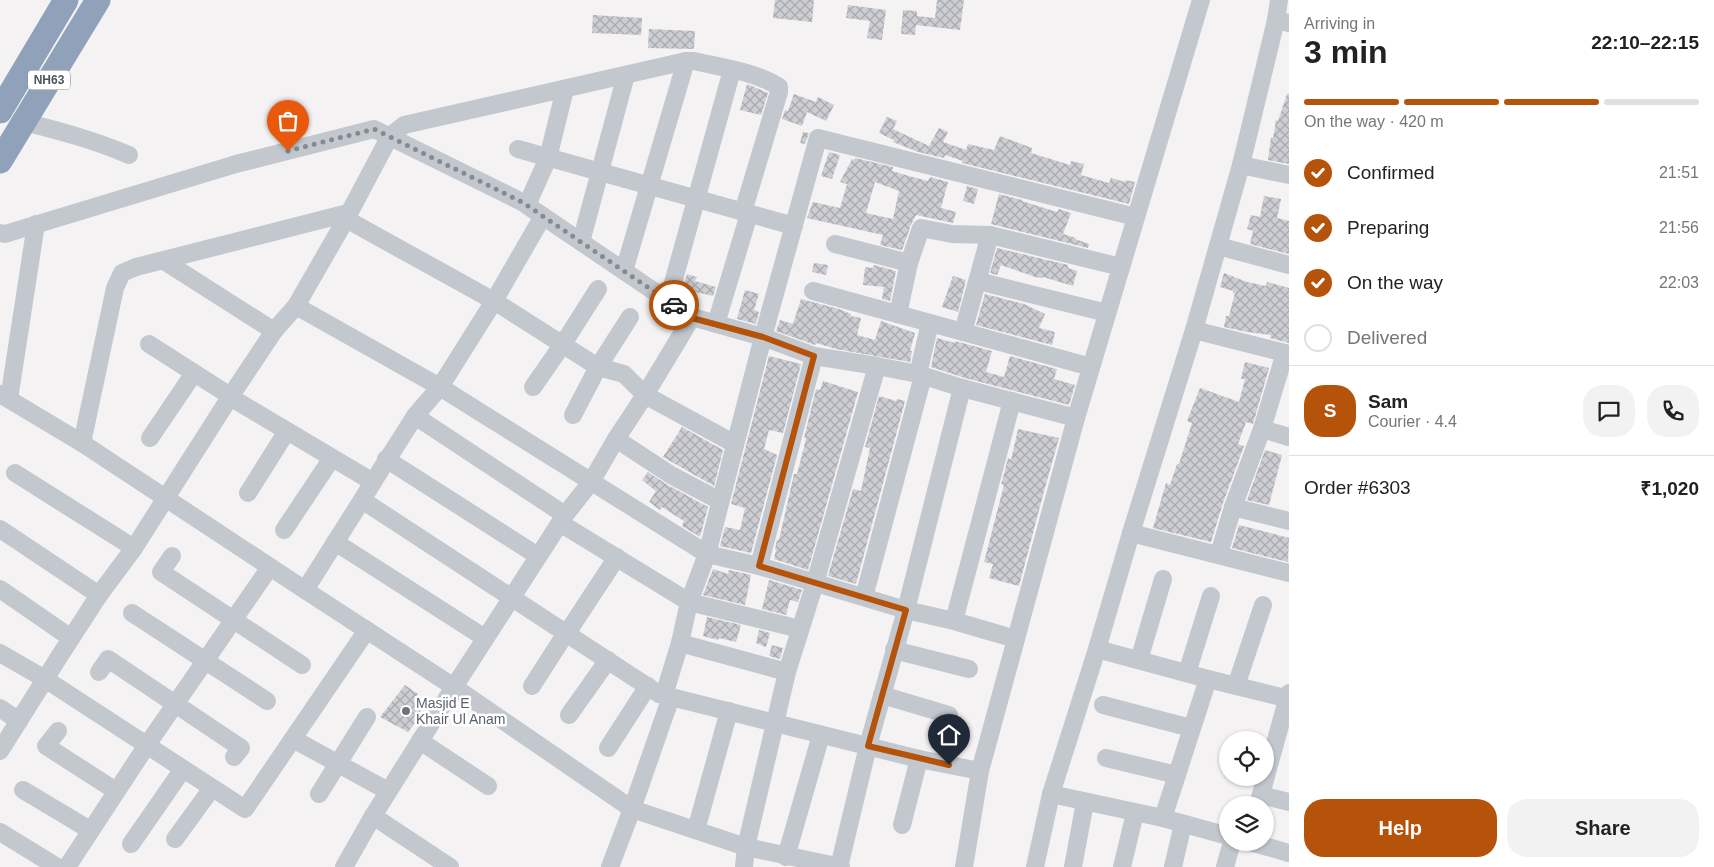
<!DOCTYPE html>
<html lang="en">
<head>
<meta charset="utf-8">
<style>
  body { margin:0; font-family:Arial,sans-serif; background:#f2f2f2; color:#222; height:100vh; display:flex; flex-direction:column; font-size:19px; white-space:nowrap }
  * { box-sizing:border-box; margin:0 }
  p { font-size:16px; color:#767676 }
  .icon { flex:none; width:28px; height:28px; fill:none; stroke:currentColor; stroke-width:2; stroke-linecap:round; stroke-linejoin:round }
  .map { position:relative; flex:1; overflow:hidden }
  .side { display:flex; flex-direction:column; background:#fff; width:425px }
  .side>* { flex:none }
  .fabs { position:absolute; left:1219px; top:731px; display:grid; gap:10px }
  .fabs a { display:grid; place-items:center; width:55px; height:55px; border-radius:50%; background:#fff; box-shadow:0 1px 4px #0004; font-size:25px }
  .pin { position:absolute; display:grid; place-items:center; width:42px; height:42px; color:#fff; margin:-51px -21px; border-radius:50% 50% 50% 0; rotate:-45deg; box-shadow:0 0 5px #0007 }
  .pin .icon { rotate:45deg }
  .courier { position:absolute; display:grid; place-items:center; width:50px; height:50px; margin:-25px; border:4px solid #b45309; border-radius:50%; background:#fff; color:#222; box-shadow:0 1px 6px #0007 }
  .head em { font-style:normal; font-weight:700 }
  .head div { display:flex; flex-direction:column-reverse }
  .head { display:flex; align-items:center; justify-content:space-between; height:85px; padding:0 15px }
  h1 { font-size:32px; font-weight:700; line-height:38px }
  .bar { display:grid; grid-template-columns:repeat(4,1fr); gap:8px 5px; align-content:center; height:60px; padding:0 15px }
  .bar i { height:6px; border-radius:4px; background:#e0e0e0 }
  .bar .on { background:#b45309 }
  .bar p { grid-column:span 4 }
  .line { display:flex; align-items:center; gap:12px; padding:0 15px; border-top:1px solid #e0e0e0 }
  .line div { flex:1 }
  .round { display:grid; place-items:center; flex:none; width:52px; height:52px; border-radius:20px; background:#f2f2f2 }
  ol { padding:0 15px; list-style:none }
  li { display:flex; align-items:center; gap:15px; height:55px }
  li p { margin-inline-start:auto }
  li .icon { padding:5px; border-radius:50%; background:#b45309; color:#fff; stroke-width:4 }
  li:last-child { color:#767676 }
  li i { width:28px; height:28px; border:2px solid #e0e0e0; border-radius:50% }
  .action { display:flex; gap:10px; margin-top:auto; padding:10px 15px }
  .action a { flex:1; height:58px; border-radius:20px; background:#b45309; color:#fff; font-size:20px; font-weight:700; line-height:58px; text-align:center }
  .action a+a { background:#f2f2f2; color:#222 }
  main { display:flex; flex:1; min-height:0 }
  .map>svg:first-child { display:block }
</style>
</head>
<body>
<main>
<div class="map">
<svg width="1289" height="867" viewBox="0 0 1289 867">
  <defs>
    <pattern id="building-cross-hatch" width="8" height="8" patternUnits="userSpaceOnUse" patternTransform="scale(1.25)"><rect width="8" height="8" fill="#cdced3"/><path d="M0 0l8 8M0 8l8-8" fill="none" stroke="#a9aaae"/></pattern>
  </defs>
  <rect width="100%" height="100%" fill="#f4f2f2"/>
  <g fill="url(#building-cross-hatch)" fill-rule="evenodd">
    <path d="M775,0h39l-2,22 -39,-4z"/>
    <path d="M937,0h27l-4,30 -44,-5 -1,10 -14,-1 2,-24 14,1v5l18,2z"/>
    <path d="M848,5l38,5 -4,30 -15,-2 3,-17 -24,-3z"/>
    <path d="M593,15l49,3 -1,17 -49,-2z"/>
    <path d="M649,29l46,2 -1,18 -46,-1z"/>
    <path d="M747,84l21,9 -7,22 -21,-5z"/>
    <path d="M794,94l22,8 2,-5 16,8 -8,16 -19,-9 -5,14 -20,-7 3,-9 3,1z"/>
    <path d="M1287,94h2v70l-21,-4 3,-22h2l3,-18 2,1z"/>
    <path d="M887,117l10,4 -4,8 36,17 10,-18 9,4 -5,10 23,8 2,-6 26,6 6,-14 32,12 -1,5 39,12 1,-4 13,3 -3,11 28,8 2,-5 14,4 1,-2 9,2 -6,22 -167,-41 1,-2 -18,-6 -1,3 -26,-6 -25,-10 1,-2 -15,-7z"/>
    <path d="M803,132l6,1 -4,11 -5,-1z"/>
    <path d="M829,152l11,3 -8,24 -11,-3z"/>
    <path d="M855,158l38,9 -1,4 17,5 19,5 2,-4 18,5 -7,26 15,4 -3,11 -37,-8 -5,10 -9,25 -22,-5 3,-10 -76,-17 6,-16 27,6 7,-24 -7,-2 12,-23 2,1zM875,182l24,9 -6,28 -27,-6z"/>
    <path d="M967,186l11,3 -4,15 -11,-3z"/>
    <path d="M999,194l23,6v1l35,11 2,-3 12,4 -8,21 13,4 -1,1 14,5 -1,4 -97,-24z"/>
    <path d="M1264,196l17,3 -4,19 12,3v33l-39,-10 3,-13 -6,-2 4,-14 9,2z"/>
    <path d="M997,248l71,17v3l9,3 -4,15 -30,-9 -1,1 -7,-1 -34,-12 -4,10 -7,-2z"/>
    <path d="M814,263l14,2 -2,10 -14,-3z"/>
    <path d="M874,265l22,6 -6,30 -8,-2 2,-12 -21,-2 2,-18 8,1z"/>
    <path d="M1224,273l23,9 19,4 1,-4 22,6v55l-19,-5 1,-3 -24,-3 -23,-5 2,-11h3l6,-23h-2v-2l-13,-4z"/>
    <path d="M687,274l10,3 -2,4 21,6 -3,9 -31,-7z"/>
    <path d="M953,276l13,4 -8,32 -16,-5z"/>
    <path d="M745,290l14,4 -5,16 5,2 -3,12 -19,-5z"/>
    <path d="M985,294l39,10 21,10 -6,14 16,4 -3,13 -76,-20z"/>
    <path d="M801,299l38,10 12,5v2l10,2 -4,17 18,5 6,-19 34,12 -5,18h2l-2,11 -74,-13 -20,-6 -1,2 -39,-14 4,-11 13,4z"/>
    <path d="M937,338l18,5v-2l37,10 -6,21 18,5 6,-21 47,13 -3,10 21,6 -6,20 -104,-27 -34,-11z"/>
    <path d="M769,356l32,8 -18,69 -14,-3 -5,19 13,6 -26,98 -31,-7 5,-19 15,3 5,-22 -14,-4z"/>
    <path d="M1245,362l24,6 -16,56 -7,-2 -8,22 6,2 -21,57 -12,39 -58,-14 13,-45 4,2 7,-21h2l13,-41 -5,-2 13,-33 39,14 6,-23h-4z"/>
    <path d="M823,381l35,11 -50,178 -34,-11 2,-9 -1,-1 2,-9h2l15,-66h3l7,-27 2,-9h-2l12,-49 4,1z"/>
    <path d="M879,396l17,5 1,-2 8,2 -49,183 -28,-8 25,-87 8,2 9,-43 -5,-1z"/>
    <path d="M682,427l41,23 -9,36 -51,-29z"/>
    <path d="M1018,429l41,9 -16,57 -24,91 -30,-8 4,-14 -9,-2 20,-77 -3,-1 2,-6 5,-20 3,2z"/>
    <path d="M1265,450l17,5 -13,50 -22,-5z"/>
    <path d="M648,472l18,12 42,23 -8,30 -18,-11 2,-5 -22,-14 -2,3 -11,-8 7,-11 -14,-11z"/>
    <path d="M1239,525l50,13 -1,24 -56,-14z"/>
    <path d="M713,569l15,5 1,-4 22,5 -6,30 -42,-10z"/>
    <path d="M769,580l33,10 -4,12 -8,-2 -4,15 -24,-6z"/>
    <path d="M707,617l34,8 -5,17 -17,-4 -1,2 -15,-4z"/>
    <path d="M759,630l11,3 -4,14 -10,-4z"/>
    <path d="M772,645l11,3 -3,11 -11,-3z"/>
    <path d="M405,685l13,9 3,21 -13,17 -28,-15z"/>
  </g>
  <g fill="none" stroke-linecap="round" stroke-linejoin="round">
    <g stroke="#c2c8ce" stroke-width="18">
      <path d="M1279,0l-3,20 13,3"/>
      <path d="M1276,20l-35,145 48,10"/>
      <path d="M24,122c36,9 70,18 105,33"/>
      <path d="M518,149l276,77"/>
      <path d="M527,205l21,-47 17,-69"/>
      <path d="M346,219l44,-83 14,-11 282,-64h8c26,6 63,11 85,26v5l-36,120"/>
      <path d="M0,233l5,1 231,-70 138,-35 148,73 170,115 71,20 -56,217 -18,48 -9,41"/>
      <path d="M581,242l45,-167"/>
      <path d="M835,244l74,19"/>
      <path d="M1218,246l71,19"/>
      <path d="M164,261l110,70"/>
      <path d="M624,271l62,-210"/>
      <path d="M978,281l129,32"/>
      <path d="M813,291l278,76"/>
      <path d="M668,301l64,-231"/>
      <path d="M296,306l144,81 267,167 52,12 147,44 48,11 62,18"/>
      <path d="M898,314l11,-51 12,-35 31,6 38,1 131,32"/>
      <path d="M692,317l-47,78 -21,-21 -26,-7 -104,-66 -148,-82 -50,87 -22,25 -44,66 143,85 -11,18 297,194 260,65 61,12"/>
      <path d="M716,324l33,-110"/>
      <path d="M1194,330l91,23 -23,76 27,8"/>
      <path d="M963,332l27,-97"/>
      <path d="M918,374l12,-51"/>
      <path d="M533,387l30,-43 35,-55"/>
      <path d="M0,394l82,49 223,147"/>
      <path d="M9,399l27,-175"/>
      <path d="M573,415l25,-48 32,-50"/>
      <path d="M415,416l150,99"/>
      <path d="M1076,418l-114,-30 -44,-14 -41,-8 -63,-10 -51,-19 55,-199 318,79"/>
      <path d="M150,438l44,-65"/>
      <path d="M616,439l55,36 49,26"/>
      <path d="M82,443l33,-155 7,-15 14,-6 212,-54"/>
      <path d="M386,459l152,97"/>
      <path d="M15,473l119,75"/>
      <path d="M373,482l42,-66 25,-29 54,-86 49,-85"/>
      <path d="M248,493l39,-62"/>
      <path d="M1233,507l29,-78"/>
      <path d="M560,523l129,79 111,27"/>
      <path d="M0,529l99,66"/>
      <path d="M284,530l48,-72"/>
      <path d="M1131,533l63,-203 47,-165"/>
      <path d="M335,542l150,96"/>
      <path d="M1219,554l14,-47 56,14"/>
      <path d="M172,556l-11,16 141,93"/>
      <path d="M759,566l55,-210"/>
      <path d="M0,589l71,49"/>
      <path d="M864,597l59,-221"/>
      <path d="M132,613l135,88"/>
      <path d="M954,621l58,-220"/>
      <path d="M567,633l50,-76"/>
      <path d="M1097,649l111,30 81,20"/>
      <path d="M894,650l75,19"/>
      <path d="M0,653l45,26 200,130 122,-179"/>
      <path d="M1139,660l24,-81"/>
      <path d="M99,672l9,-13 133,89 -7,9"/>
      <path d="M1187,673l24,-77"/>
      <path d="M532,686l34,-53"/>
      <path d="M1236,686l27,-81"/>
      <path d="M664,695l16,-52 107,29"/>
      <path d="M882,695l67,20"/>
      <path d="M671,697l-39,112 114,38 41,-175 28,-89 62,-217"/>
      <path d="M1103,705l88,23"/>
      <path d="M0,708l19,13"/>
      <path d="M569,715l39,-55"/>
      <path d="M58,731l-12,15 70,45"/>
      <path d="M293,739l95,52"/>
      <path d="M420,741l68,45"/>
      <path d="M608,748l40,-62"/>
      <path d="M0,751l59,-94 40,-62 35,-47 96,-151 -6,-5 -75,-48"/>
      <path d="M1106,758l71,17"/>
      <path d="M23,790l67,40"/>
      <path d="M319,794l48,-77"/>
      <path d="M1051,794l112,24 65,18"/>
      <path d="M1261,795l28,7"/>
      <path d="M1258,805l31,-112"/>
      <path d="M373,816l77,51"/>
      <path d="M1163,818l45,-139"/>
      <path d="M902,825l17,-66"/>
      <path d="M696,830l33,-119"/>
      <path d="M0,832l57,35"/>
      <path d="M175,839l37,-51"/>
      <path d="M1250,842l39,11"/>
      <path d="M131,844l52,-75"/>
      <path d="M786,857l35,-122"/>
      <path d="M67,867l80,-122 123,-178"/>
      <path d="M344,867l29,-51 81,-129 -149,-97 57,-90"/>
      <path d="M610,867l22,-58 -178,-122 111,-172 26,-33 25,-43 29,-44 90,49"/>
      <path d="M744,867l2,-20 95,20"/>
      <path d="M839,867l29,-121 38,-136 56,-222"/>
      <path d="M964,867l16,-96 36,-132 60,-221 125,-418"/>
      <path d="M1035,867l16,-73 46,-145 34,-116 158,40"/>
      <path d="M1073,867l12,-65"/>
      <path d="M1122,867l13,-54"/>
      <path d="M1173,867l10,-43"/>
      <path d="M1225,867l7,-25"/>
    </g>
    <g stroke="#90a2ba" stroke-width="25">
      <path d="M0,111l66,-111"/>
      <path d="M0,161l98,-161"/>
    </g>
  </g>
  <g fill="none" stroke-linecap="round" stroke-linejoin="round">
    <path stroke="#878b91" stroke-width="5" stroke-dasharray="0 9" d="M288,151l86,-22 148,73 152,103"/>
    <path stroke="#b45309" stroke-width="6" d="M674,305l18,13 71,19 51,19 -55,210 147,44 -38,136 81,19"/>
  </g>
  <circle fill="#6b7280" stroke="#fff" stroke-width="2" cx="406" cy="711" r="5"/>
  <g text-anchor="middle" stroke-width="5" stroke-linejoin="round" paint-order="stroke">
    <rect fill="#fff" stroke="#82878e" stroke-width="1" x="28" y="70.5" width="42" height="19" rx="4"/>
    <g font-size="12" font-weight="bold" fill="#4c545d">
      <text x="49" y="84">NH63</text>
    </g>
    <g font-size="14" fill="#5b616d" stroke="#fff" text-anchor="start">
      <text x="416" y="708">Masjid E<tspan x="416" dy="16">Khair Ul Anam</tspan></text>
    </g>
  </g>
</svg>
<div class="fabs">
<a><svg class="icon" aria-label="locate" viewBox="0 0 24 24"><circle cx="12" cy="12" r="6"/><path d="M12 2v4M12 18v4M2 12h4M18 12h4"/></svg></a>
<a><svg class="icon" aria-label="layers" viewBox="0 0 24 24"><path d="M12 4l9 5-9 5-9-5zM3 14l9 5 9-5"/></svg></a>
</div>
<div class="pin" style="left:288px;top:151px;background:#ea580c"><svg class="icon" aria-label="bag" viewBox="0 0 24 24"><path d="M5 8h14l-1 12H6zM9 8a3 3 0 0 1 6 0"/></svg></div>
<div class="pin" style="left:949px;top:765px;background:#1f2937"><svg class="icon" aria-label="home" viewBox="0 0 24 24"><path d="M3 11l9-7 9 7M6 9v11h12V9"/></svg></div>
<div class="courier" style="left:674px;top:305px"><svg class="icon" aria-label="car" viewBox="0 0 24 24"><path d="M5 17H2v-5l4-1 3-4h7l3 4 3 1v5h-3M9 17h6M6 11h13"/><circle cx="7" cy="17" r="2"/><circle cx="17" cy="17" r="2"/></svg></div>
</div>
<section class="side">
<div class="head"><div><h1>3 min</h1><p>Arriving in</p></div><em>22:10–22:15</em></div>
<div class="bar"><i class="on"></i><i class="on"></i><i class="on"></i><i></i><p>On the way · 420 m</p></div>
<ol>
<li><svg class="icon" aria-label="check" viewBox="0 0 24 24"><path d="M5 12l5 5 9-10"/></svg>Confirmed<p>21:51</p></li>
<li><svg class="icon" aria-label="check" viewBox="0 0 24 24"><path d="M5 12l5 5 9-10"/></svg>Preparing<p>21:56</p></li>
<li><svg class="icon" aria-label="check" viewBox="0 0 24 24"><path d="M5 12l5 5 9-10"/></svg>On the way<p>22:03</p></li>
<li><i></i>Delivered</li>
</ol>
<div class="line" style="height:90px"><b class="round" style="background:#b45309;color:#fff">S</b><div><b>Sam</b><p>Courier · 4.4</p></div><a class="round"><svg class="icon" aria-label="chat" viewBox="0 0 24 24"><path d="M4 5h16v11H9l-5 4z"/></svg></a><a class="round"><svg class="icon" aria-label="phone" viewBox="0 0 24 24"><path d="M5 4h4l2 5-3 2q2 4 5 5l2-3 5 2v4C11 20 4 13 5 4z"/></svg></a></div>
<div class="line" style="height:65px"><div>Order #6303</div><b>₹1,020</b></div>
<div class="action"><a>Help</a><a>Share</a></div>
</section>
</main>
</body>
</html>
